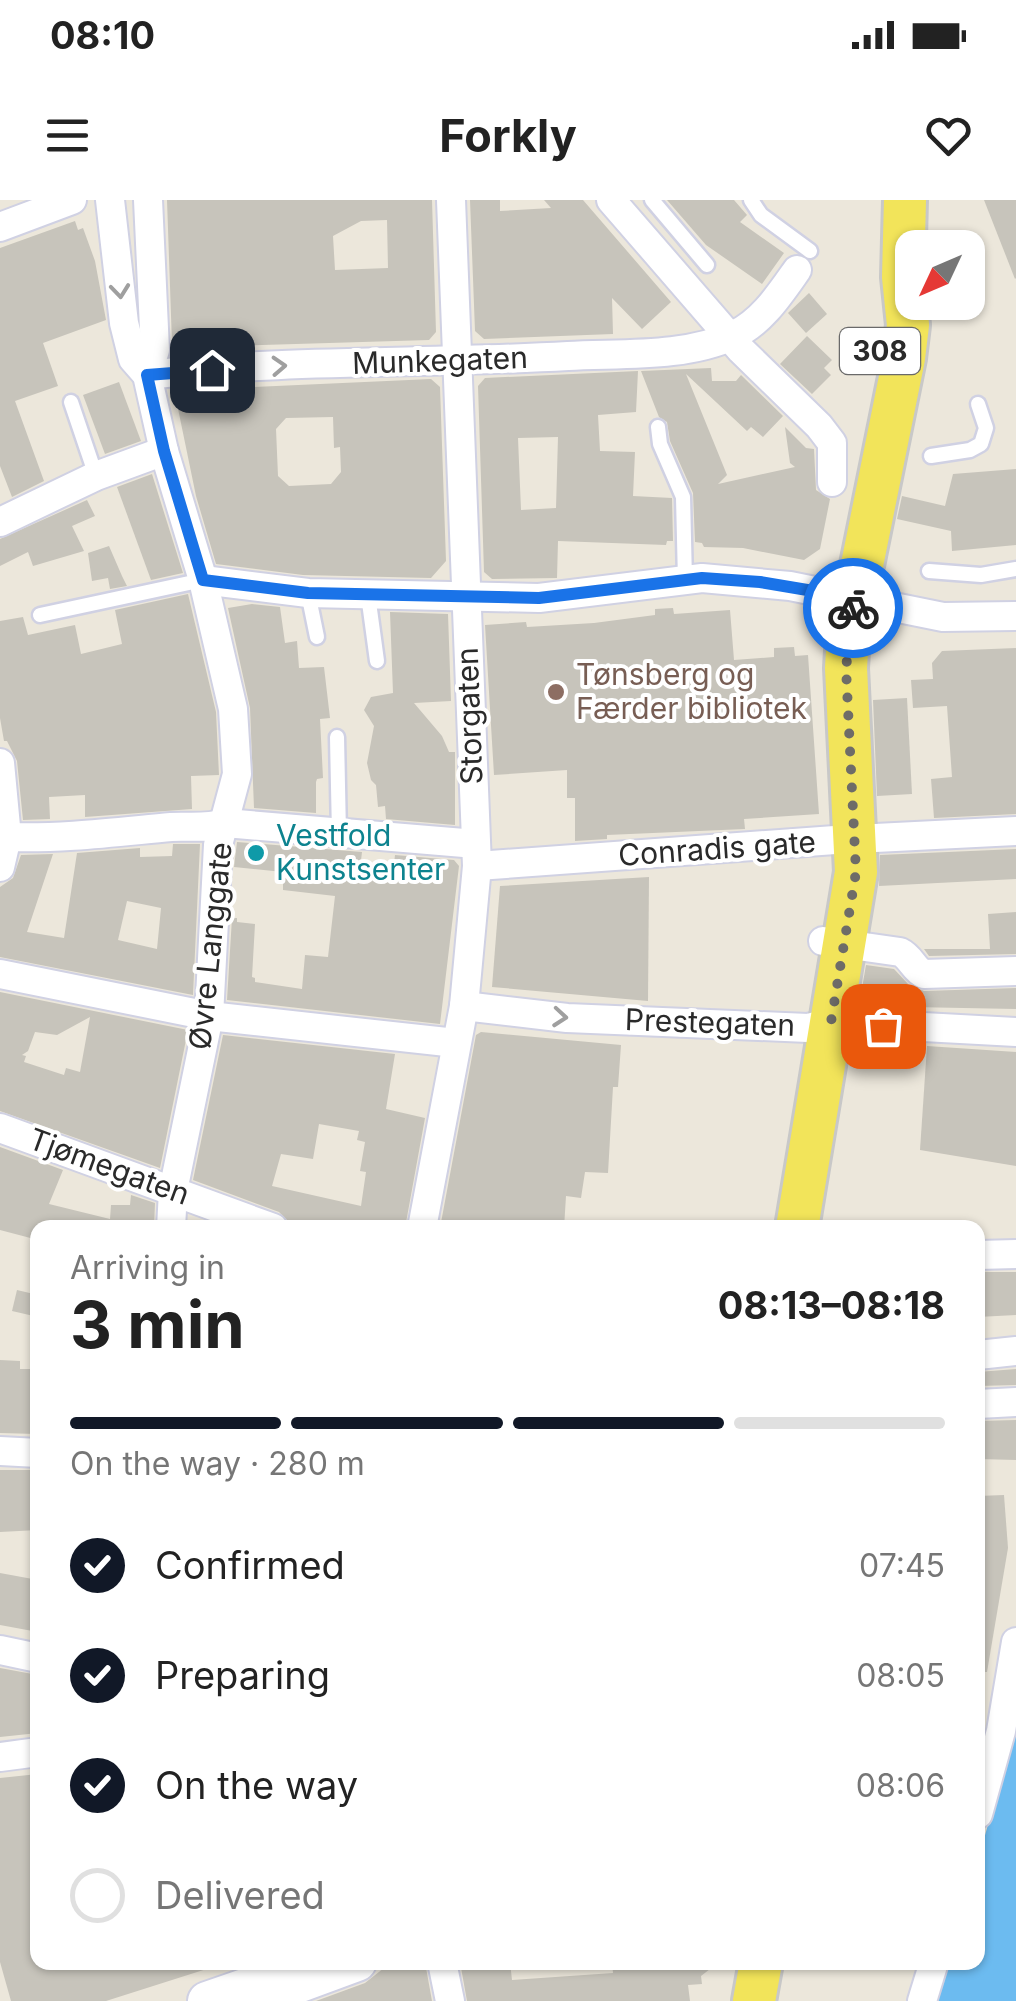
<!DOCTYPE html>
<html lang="en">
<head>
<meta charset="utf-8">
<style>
  body { margin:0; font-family:Inter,sans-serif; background:#f6f6f6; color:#222; height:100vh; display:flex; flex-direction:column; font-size:38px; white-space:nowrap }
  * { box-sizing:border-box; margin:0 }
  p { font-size:32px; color:#767676 }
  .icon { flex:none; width:55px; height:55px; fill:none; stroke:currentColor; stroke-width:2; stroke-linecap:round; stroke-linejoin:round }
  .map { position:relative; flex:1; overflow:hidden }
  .sheet { position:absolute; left:30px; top:1020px; width:955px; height:750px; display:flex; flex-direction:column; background:#fff; border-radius:20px; box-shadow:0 2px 8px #0004 }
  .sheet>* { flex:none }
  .needle { width:65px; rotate:226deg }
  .buttons { position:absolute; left:895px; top:30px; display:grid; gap:20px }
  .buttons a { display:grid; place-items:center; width:90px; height:90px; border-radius:20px; background:#fff; box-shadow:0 2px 8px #0004; font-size:50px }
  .pin { position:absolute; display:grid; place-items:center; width:85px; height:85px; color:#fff; margin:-42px; border-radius:20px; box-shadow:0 5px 15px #0006 }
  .courier { position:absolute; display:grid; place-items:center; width:100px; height:100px; margin:-50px; border:8px solid #1a73e8; border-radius:50%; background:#fff; color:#222; box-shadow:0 2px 12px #0007 }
  .headline em { font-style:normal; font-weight:700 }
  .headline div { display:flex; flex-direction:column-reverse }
  .headline { display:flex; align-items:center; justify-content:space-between; height:170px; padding:0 40px }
  h1 { font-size:65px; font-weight:700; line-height:75px }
  .bar { display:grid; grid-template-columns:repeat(4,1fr); gap:15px 10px; align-content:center; height:120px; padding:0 40px }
  .bar i { height:12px; border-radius:8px; background:#e0e0e0 }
  .bar .selected { background:#111827 }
  .bar p { grid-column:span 4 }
  ol { padding:0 40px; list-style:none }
  li { display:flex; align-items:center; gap:30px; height:110px }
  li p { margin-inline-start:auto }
  li .icon { padding:10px; border-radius:50%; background:#111827; color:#fff; stroke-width:4 }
  li:last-child { color:#767676 }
  li i { width:55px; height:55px; border:5px solid #e0e0e0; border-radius:50% }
  .status { display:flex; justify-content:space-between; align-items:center; height:70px; padding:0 50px; background:#fff; direction:ltr }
  .status svg { height:28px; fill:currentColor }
  header { display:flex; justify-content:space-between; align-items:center; height:130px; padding:0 40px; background:#fff; font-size:45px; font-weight:700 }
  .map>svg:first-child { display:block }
</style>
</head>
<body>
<div class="status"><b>08:10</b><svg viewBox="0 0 49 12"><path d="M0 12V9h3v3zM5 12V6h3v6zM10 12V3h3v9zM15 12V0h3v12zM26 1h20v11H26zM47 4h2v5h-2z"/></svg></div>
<header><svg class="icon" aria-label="menu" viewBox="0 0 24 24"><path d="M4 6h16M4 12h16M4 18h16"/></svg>Forkly<svg class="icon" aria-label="heart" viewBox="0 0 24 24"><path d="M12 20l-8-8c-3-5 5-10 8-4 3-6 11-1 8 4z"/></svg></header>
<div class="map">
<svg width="1016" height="1801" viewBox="0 0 1016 1801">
  <rect width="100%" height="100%" fill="#ece7db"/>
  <path fill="#6cbbf0" d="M1016,1526v275h-82l12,-38 32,-1v-102z"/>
  <g fill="#c7c4bb" fill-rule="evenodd">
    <path d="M167,0h265l4,132 -7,8 -196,6v3l-52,3 -9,-8zM387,20l1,48 -53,2 -2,-34 28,-15z"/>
    <path d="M470,0h30v11l51,-3 -7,-8h39l88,102 -29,27 -30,-31 1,36 -129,5 -9,-8z"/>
    <path d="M667,0h67l13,15 -7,7 44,31 -22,31 -56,-39z"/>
    <path d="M984,0h32v78l-1,1z"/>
    <path d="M75,21l3,9 5,-2 12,33 11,59 -63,23 15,43 -43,15 29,80 -32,16 -12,-31v-218z"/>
    <path d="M809,93l18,21 -21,19 -18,-20z"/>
    <path d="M807,136l25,24 -8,8 7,7 -19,19 -32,-30z"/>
    <path d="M711,168l1,13h24l5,-6 42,41 -20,21 -12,-10 -4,4 -61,-57 41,101 -9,9 77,-17 -5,-4 -5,-36 21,21 8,1 2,41 14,9 -10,50 -16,11 -61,-12 -39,-1 -2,-4 -7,-1 -2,-49 -23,-52 -3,-19 -8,-5 -18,-46z"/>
    <path d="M638,171l-2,41 -38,3 2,36 35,1 -2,44 39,2 1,43h-6l-1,4 -108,-4 -1,37 -65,1 -8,-7 -6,-186 7,-8zM558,237l-2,71 -35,2 -3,-72z"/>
    <path d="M431,179l9,8 6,174 -15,17 -128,-3 -87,-11 -20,-68 -20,-97 8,-9zM333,217l1,31 6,-1 1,25 -10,12 -42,2 -11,-10 -2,-47 10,-11z"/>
    <path d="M119,182l22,59 -36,13 -22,-59z"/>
    <path d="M1016,269v76l-64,6 -1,-20 -54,-12 5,-23 43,10 8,-32z"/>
    <path d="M152,274l31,99 -32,7 -34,-93z"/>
    <path d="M87,300l8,16 -23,10 12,25 -51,15 -5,-14 -28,14v-27z"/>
    <path d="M109,346l13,30 5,10 -17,3 -2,-11 -16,3 -4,-28z"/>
    <path d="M188,394l28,118 3,63 -28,1 1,33 -107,8v-22l-36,2 1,22 -27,1 -6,-59 -10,-20h-3l-4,-23v-97l23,-4 5,18 47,-10 6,29 41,-10 -7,-34z"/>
    <path d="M252,404l28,3 5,36 12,-2 2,27 25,-1 6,51 -10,1 3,59 -6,1 -1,3v31l-62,-5 -4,-100 -22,-100z"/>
    <path d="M673,408l1,6 56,-4 4,50 40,-3v-9l20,-1 1,9 13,-1 11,159 -75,5 1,10 -138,6v4l-32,2v-43h-8v-28l-73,5 -9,-150 41,-3 1,5 67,-4 61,-8v-6z"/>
    <path d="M390,412l58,2 3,87 -37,2 28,33 7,16h6v73l-69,-6 -1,-13 -7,1 -2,-22 -5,-5 -4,-17 7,-37 -10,-16 7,-13 22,-4z"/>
    <path d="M1016,448v166l-82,4 -3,-39 21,-2 -5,-71 -34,2 -2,-28 22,-1 -1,-16 10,-12z"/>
    <path d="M907,498l5,96 -35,2 -4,-96z"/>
    <path d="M237,642l125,10 -3,25 33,4 3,-26 59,5 5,6 -19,158 -213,-24 5,-82h5v4l18,2 -3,53 3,1v4l47,7 3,-34 23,2 7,-61 -52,-6v-18l-49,-5z"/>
    <path d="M173,644h27l-7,151 -193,-38v-70l13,-9 8,-23 32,-1 -26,78 37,6 13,-85 63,-5v9l32,-1zM127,701l34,7 -4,41 -39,-9z"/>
    <path d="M1016,649v30l-137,7 1,-31z"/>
    <path d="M649,677l-1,124 -156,-14 8,-101z"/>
    <path d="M1016,712v42l-87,2 -5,-7h66l-2,-35z"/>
    <path d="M866,765l28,4 15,16 15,6 92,-3v21l-157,-3z"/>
    <path d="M0,792l188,38 -28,138 -160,-57zM90,817l-10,55 -14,-4 -2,7 -40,-13 2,-6 -4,-1 6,-4 7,-19 22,3z"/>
    <path d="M481,832l140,13 -3,42h-5l-5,86 -23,-1 -4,26 -15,-2 -2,32h-124l36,-193z"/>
    <path d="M223,835l172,19 -9,55 39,9 -20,110h-110l-16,-16 -86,-32zM319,924l40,7 -2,9 8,2 -5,29 6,1 -5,34 -89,-20 9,-32 32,5z"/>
    <path d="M927,846l89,6v114l-96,-16z"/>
    <path d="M0,947l63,23 -14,34 61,15 1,-14h19l1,-10 24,8 -1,24 -36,-5v6h-80v12l-38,-10z"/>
    <path d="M978,1072h38v43l-38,2z"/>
    <path d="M17,1090l21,5v22l-26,-6z"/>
    <path d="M0,1160l20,1v8h17l-1,65 -36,-1z"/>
    <path d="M1016,1169v16l-38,1v-14z"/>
    <path d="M1016,1220v40l-38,-1v-38z"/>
    <path d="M0,1270h38v60l-38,2z"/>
    <path d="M1004,1295l4,53 -21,124h-9v-176z"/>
    <path d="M0,1373l38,7v52l-38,-7z"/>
    <path d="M0,1468l38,7v58l-38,4z"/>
    <path d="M38,1574v188h178v4l-110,35h-95l-11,-39v-184z"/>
    <path d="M401,1762h24l7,39h-116l49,-18 19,-15z"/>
    <path d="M460,1762h50l2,18 101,-7 -1,-11h107l-18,14 1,8 -14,1 2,16h-223z"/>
  </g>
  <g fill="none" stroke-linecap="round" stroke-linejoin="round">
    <defs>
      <g id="lane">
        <path d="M652,0l55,65"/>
        <path d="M751,0l10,15 49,36"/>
        <path d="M71,202l25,74"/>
        <path d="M658,227l2,17 23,53 2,83"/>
        <path d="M931,256l39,-6 11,-6 5,-16 -8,-24"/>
        <path d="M929,371l52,4 35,-6"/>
        <path d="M308,393l9,44"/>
        <path d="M368,395l9,66"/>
        <path d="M40,415l163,-35"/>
        <path d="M337,537l2,97"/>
      </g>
      <g id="street">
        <path d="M110,0l14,123 9,36 14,16 17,76 39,129 30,129 4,65 -19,71 -9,171 -36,175 -2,37"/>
        <path d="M611,0l130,150 78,76 13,17v39"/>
        <path d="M0,27l72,-27"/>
        <path d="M147,175c140,-16 281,-11 421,-19 53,-3 117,2 166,-21 28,-13 46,-41 63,-65"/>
        <path d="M147,175l8,-25 -7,-150"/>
        <path d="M0,322l96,-46 68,-25"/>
        <path d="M203,380l105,13 231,5 163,-20 88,8 153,31 73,-1"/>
        <path d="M0,563l7,74 -7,30"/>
        <path d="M7,637c55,2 109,-5 164,-10 18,-1 37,2 54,-4l251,21"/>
        <path d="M477,666l358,-26 181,-9"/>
        <path d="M823,741l77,11c11,5 14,18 24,22l92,-3"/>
        <path d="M0,774l209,42 247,27"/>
        <path d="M464,806l103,12 241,10 23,-6 185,10"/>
        <path d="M0,928l273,100"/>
        <path d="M422,1028l42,-222 13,-140 -26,-666"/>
        <path d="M978,1055l38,-1"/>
        <path d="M978,1155l38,-4"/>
        <path d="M978,1204l38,-2"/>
        <path d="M0,1251l38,2"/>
        <path d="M0,1450l38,8"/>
        <path d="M0,1557l38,-5"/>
        <path d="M978,1614l23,-83 15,-89"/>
        <path d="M442,1762l8,39"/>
        <path d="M922,1801l12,-39"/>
      </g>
      <g id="secondary">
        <path d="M259,1783l30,4 68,-25"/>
        <path d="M207,1801l52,-18 18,-12"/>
      </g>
      <g id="primary">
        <path d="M797,1028l59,-356 -10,-204 2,-34 56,-276 4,-33 -5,-48 2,-77"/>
        <path d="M754,1801l7,-39"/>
      </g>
    </defs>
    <use href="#lane" stroke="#d0d1e3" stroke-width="19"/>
    <use href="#street" stroke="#d0d1e3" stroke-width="32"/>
    <use href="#secondary" stroke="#d0d1e3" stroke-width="42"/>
    <use href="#primary" stroke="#c8c8c8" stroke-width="48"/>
    <use href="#lane" stroke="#fff" stroke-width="14"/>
    <use href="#street" stroke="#fff" stroke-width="28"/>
    <use href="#secondary" stroke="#fff" stroke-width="38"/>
    <use href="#primary" stroke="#f2e45a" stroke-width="42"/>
  </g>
  <defs><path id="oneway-chevron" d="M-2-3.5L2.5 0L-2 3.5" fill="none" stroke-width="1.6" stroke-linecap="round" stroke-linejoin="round" transform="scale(2.5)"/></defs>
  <g stroke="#9f9f9f">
    <use href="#oneway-chevron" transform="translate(120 91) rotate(84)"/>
    <use href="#oneway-chevron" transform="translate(279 166) rotate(-3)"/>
    <use href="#oneway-chevron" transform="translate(560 817) rotate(5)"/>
  </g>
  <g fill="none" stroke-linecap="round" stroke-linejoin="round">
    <path stroke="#6e6c68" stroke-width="10" stroke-dasharray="0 18" d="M853,408l-7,60 10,204 -25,150 52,4"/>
    <path stroke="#1a73e8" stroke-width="12" d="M212,170l-65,5 17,76 39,129 105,13 231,5 163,-20 58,4 95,16 -2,10"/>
  </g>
  <circle fill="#8d6e63" stroke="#fff" stroke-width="4" cx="556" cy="492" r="10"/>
  <circle fill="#0f9aa8" stroke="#fff" stroke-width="4" cx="256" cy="653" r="10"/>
  <g text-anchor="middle" stroke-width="8" stroke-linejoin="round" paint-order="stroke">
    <rect fill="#fff" stroke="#6a6a6a" stroke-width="2.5" x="840" y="128" width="80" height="46" rx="8"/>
    <g font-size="28" font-weight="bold" fill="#2a2a2a">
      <text x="880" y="161">308</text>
    </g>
    <g font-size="30" fill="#2a2a2a" stroke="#fff">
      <text transform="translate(440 161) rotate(-2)" y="10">Munkegaten</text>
      <text transform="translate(470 516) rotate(-92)" y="10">Storgaten</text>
      <text transform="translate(717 649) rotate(-4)" y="10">Conradis gate</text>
      <text transform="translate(211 746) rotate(-84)" y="10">Øvre Langgate</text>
      <text transform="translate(710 823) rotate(2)" y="10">Prestegaten</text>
      <text transform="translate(109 967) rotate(20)" y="10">Tjømegaten</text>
    </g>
    <g font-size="30" fill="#785e54" stroke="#fff" text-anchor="start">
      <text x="576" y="485">Tønsberg og<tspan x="576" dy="34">Færder bibliotek</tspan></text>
    </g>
    <g font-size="30" fill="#0d838f" stroke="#fff" text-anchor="start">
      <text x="276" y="646">Vestfold<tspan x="276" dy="34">Kunstsenter</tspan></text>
    </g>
  </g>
</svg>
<div class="buttons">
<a><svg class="needle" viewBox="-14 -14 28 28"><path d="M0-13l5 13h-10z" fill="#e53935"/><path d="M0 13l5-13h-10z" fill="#767676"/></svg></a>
</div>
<div class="pin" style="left:883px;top:826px;background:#ea580c"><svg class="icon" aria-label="bag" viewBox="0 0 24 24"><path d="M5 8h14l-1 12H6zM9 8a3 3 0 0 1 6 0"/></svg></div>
<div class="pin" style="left:212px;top:170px;background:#1f2937"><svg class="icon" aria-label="home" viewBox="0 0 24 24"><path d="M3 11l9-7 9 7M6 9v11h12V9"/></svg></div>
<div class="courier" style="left:853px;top:408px"><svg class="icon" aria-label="bike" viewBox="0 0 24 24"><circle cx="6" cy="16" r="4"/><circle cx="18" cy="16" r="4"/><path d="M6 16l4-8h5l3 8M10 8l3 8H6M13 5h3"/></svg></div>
<section class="sheet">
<div class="headline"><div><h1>3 min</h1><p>Arriving in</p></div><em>08:13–08:18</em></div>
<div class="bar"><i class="selected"></i><i class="selected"></i><i class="selected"></i><i></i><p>On the way · 280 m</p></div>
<ol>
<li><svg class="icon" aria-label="check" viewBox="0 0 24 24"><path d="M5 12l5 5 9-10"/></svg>Confirmed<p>07:45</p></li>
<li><svg class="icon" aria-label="check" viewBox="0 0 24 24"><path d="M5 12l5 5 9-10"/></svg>Preparing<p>08:05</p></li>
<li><svg class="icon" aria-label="check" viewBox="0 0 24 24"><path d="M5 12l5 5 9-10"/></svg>On the way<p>08:06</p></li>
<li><i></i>Delivered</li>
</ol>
</section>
</div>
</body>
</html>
